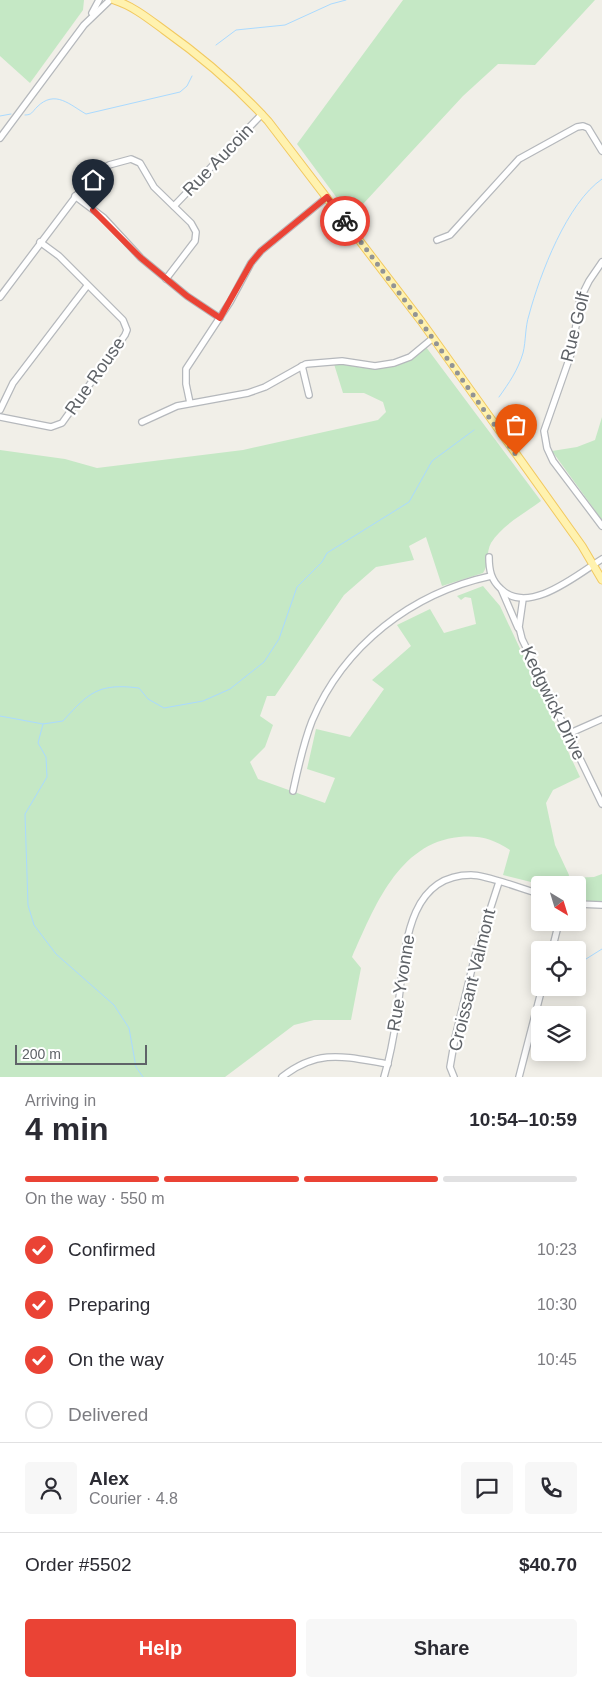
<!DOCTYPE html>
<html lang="en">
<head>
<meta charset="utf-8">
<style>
  body { margin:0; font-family:Arial,sans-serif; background:#f7f7f7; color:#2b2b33; height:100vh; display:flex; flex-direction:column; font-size:19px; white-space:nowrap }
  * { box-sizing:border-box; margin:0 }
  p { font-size:16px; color:#7c7c81 }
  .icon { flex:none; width:28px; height:28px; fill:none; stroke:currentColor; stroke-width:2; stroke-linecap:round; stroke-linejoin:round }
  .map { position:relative; height:1077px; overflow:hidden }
  .details { display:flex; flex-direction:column; background:#fff; flex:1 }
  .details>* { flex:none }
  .needle { width:32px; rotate:142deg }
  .tools { position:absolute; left:531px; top:876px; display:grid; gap:10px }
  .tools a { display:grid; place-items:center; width:55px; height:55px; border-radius:5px; background:#fff; box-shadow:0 2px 12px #0003; font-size:25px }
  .scale { position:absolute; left:15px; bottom:12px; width:132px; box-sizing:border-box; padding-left:5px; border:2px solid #5f6368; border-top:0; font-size:14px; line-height:18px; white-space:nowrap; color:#5f6368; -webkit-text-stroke:4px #fff; paint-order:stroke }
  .pin { position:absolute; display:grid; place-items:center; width:42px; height:42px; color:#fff; margin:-51px -21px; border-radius:50% 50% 50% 0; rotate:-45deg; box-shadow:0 0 5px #0007 }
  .pin .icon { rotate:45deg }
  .courier { position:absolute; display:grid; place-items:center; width:50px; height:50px; margin:-25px; border:4px solid #ea4335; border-radius:50%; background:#fff; color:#222; box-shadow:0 1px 6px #0007 }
  .overview em { font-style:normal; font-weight:800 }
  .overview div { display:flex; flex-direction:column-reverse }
  .overview { display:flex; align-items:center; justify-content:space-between; height:85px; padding:0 25px }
  h1 { font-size:32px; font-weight:800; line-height:38px }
  .bar { display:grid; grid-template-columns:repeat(4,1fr); gap:8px 5px; align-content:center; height:60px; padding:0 25px }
  .bar i { height:6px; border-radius:4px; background:#e1e1e2 }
  .bar .selected { background:#ea4335 }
  .bar p { grid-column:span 4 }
  .line { display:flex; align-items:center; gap:12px; padding:0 25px; border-top:1px solid #e1e1e2 }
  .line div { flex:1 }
  .round { display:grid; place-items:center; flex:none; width:52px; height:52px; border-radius:5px; background:#f7f7f7 }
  ol { padding:0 25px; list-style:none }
  li { display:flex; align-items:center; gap:15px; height:55px }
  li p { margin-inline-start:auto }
  li .icon { padding:5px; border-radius:50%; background:#ea4335; color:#fff; stroke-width:4 }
  li:last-child { color:#7c7c81 }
  li i { width:28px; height:28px; border:2px solid #e1e1e2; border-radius:50% }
  .cta { display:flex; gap:10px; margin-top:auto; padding:10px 25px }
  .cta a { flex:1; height:58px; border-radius:5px; background:#ea4335; color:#fff; font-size:20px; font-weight:800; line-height:58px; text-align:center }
  .cta a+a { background:#f7f7f7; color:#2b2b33 }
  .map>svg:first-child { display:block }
</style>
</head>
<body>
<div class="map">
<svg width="602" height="1077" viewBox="0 0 602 1077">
  <rect width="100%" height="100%" fill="#f1efe8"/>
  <g fill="#c5e8c5">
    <path d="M0,0h84l-1,10 -53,73 -30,-27z"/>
    <path d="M403,0h192l-60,65 -37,-1 -35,32 -112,121 -54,-73z"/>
    <path d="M426,347l115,154c-16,12 -39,24 -50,42 -5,9 -2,22 -8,30l-41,13 -16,-49 -17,9 5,14 -38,7 -32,28 -69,101h-8l-7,20 13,9 -8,22 -15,15 8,17 67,24 10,-25 -28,-9 9,-40 34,8 34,-48 -12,-9 39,-34 -14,-21 33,-16 14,24 32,-9 -5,-26 -6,-1 -4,3 -4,-4 26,-10 17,20 80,171 -27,13 -7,13 9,42 14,30 -2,10h-24l-40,-10 7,-25c-17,-11 -30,-15 -51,-13 -61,6 -85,71 -107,120l9,11 -10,52h-37l-20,5 -69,52h-225v-627l65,9 32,9 146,-18 135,-30 8,-8 -3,-10 -19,-9h-21l-9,-29c11,0 21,3 31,4 25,3 42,-7 61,-21z"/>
    <path d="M602,417v103l-50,-69 25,-4 18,-7z"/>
    <path d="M602,874v28l-24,-2v-15h-9l1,-7 24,-1z"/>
  </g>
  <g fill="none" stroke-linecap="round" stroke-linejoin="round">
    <g stroke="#aadaff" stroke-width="1">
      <path d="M216,45l20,-15 49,-5 46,-21 15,-4"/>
      <path d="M25,115c7,0 7,-3 12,-8 18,-18 33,-2 49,7l94,-22 7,-6 5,-10"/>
      <path d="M0,116l11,-2"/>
      <path d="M499,397c10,-14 19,-27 24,-44 3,-12 2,-26 6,-38 11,-41 38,-112 73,-136"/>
      <path d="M0,716l43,8 20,-3c26,-29 36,-38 76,-33l9,11 16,9 39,-7 27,-12 34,-27 15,-23 18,-52 25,-25 5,-9 82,-51 23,-41 42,-31"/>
      <path d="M43,724l-5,19 8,14 1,20 -22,37 3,91 6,20 22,29 58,51 15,23 7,39 7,10"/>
      <path d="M578,967l8,-8 16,-10"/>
    </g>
    <defs>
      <g id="minor">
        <path d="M92,13l7,-13"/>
        <path d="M0,138l84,-113 26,-25"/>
        <path d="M75,196l29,22 37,40 46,38 33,22"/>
        <path d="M174,206l88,-92"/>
        <path d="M437,240l13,-5 69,-76 58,-32 6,-1 5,2 14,23"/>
        <path d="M602,262l-13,19 -9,18 -8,52 -28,80 3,17 6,13 49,65"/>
        <path d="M0,297l89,-118 20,-14 22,-6 9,4 14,24 37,36 5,9 -1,9 -29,38"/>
        <path d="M302,366l7,29"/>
        <path d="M190,403l-4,-19v-15l44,-67 21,-39 10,-12 66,-54"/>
        <path d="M0,410l13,-27 74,-97"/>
        <path d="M0,417l51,10 11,-4 63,-88 2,-5 -4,-10 -64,-64 -19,-14"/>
        <path d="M142,422l35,-16 71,-13 17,-6 41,-23 36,-3 33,5 19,-3 16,-6 23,-19"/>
        <path d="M489,557c0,13 2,23 12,32 27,27 76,-14 101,-30"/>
        <path d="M502,591l16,37"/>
        <path d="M523,599l-4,28 3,12 80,165"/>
        <path d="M568,734l34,-15"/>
        <path d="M293,791c5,-23 10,-47 19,-70 32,-76 100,-128 179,-145"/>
        <path d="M578,904l24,1"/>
        <path d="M552,950l7,-28"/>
        <path d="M282,1077c37,-29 63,-20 106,-13"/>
        <path d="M384,1077c7,-23 11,-47 14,-71 7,-47 5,-131 73,-131 16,0 51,14 69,19"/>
        <path d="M454,1077l-4,-10 5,-29 20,-82 24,-74"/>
        <path d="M519,1077l23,-89"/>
      </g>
      <path id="major" d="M114,0c19,6 35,19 50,30 38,27 73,57 104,91l153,200 161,225 20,34"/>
    </defs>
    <use href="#minor" stroke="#b5b8bc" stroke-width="8"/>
    <use href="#major" stroke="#f2c960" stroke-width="9"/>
    <use href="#minor" stroke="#fff" stroke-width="5.5"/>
    <use href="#major" stroke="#fff2af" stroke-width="7"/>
  </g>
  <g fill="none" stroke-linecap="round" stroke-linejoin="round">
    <path stroke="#929495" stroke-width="5" stroke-dasharray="0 9" d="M345,221l76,101 95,133"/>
    <path stroke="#ea4335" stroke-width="6" d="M93,210l48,48 46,38 33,22 31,-55 10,-12 66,-54 18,24"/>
  </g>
  <g text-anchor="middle" stroke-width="4.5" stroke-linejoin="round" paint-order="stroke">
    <g font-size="18" fill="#5f6368" stroke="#fff">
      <text transform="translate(218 160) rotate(-46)" y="6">Rue Aucoin</text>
      <text transform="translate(575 327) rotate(-76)" y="6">Rue Golf</text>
      <text transform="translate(95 376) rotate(-55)" y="6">Rue Rouse</text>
      <text transform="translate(553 703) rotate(64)" y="6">Kedgwick Drive</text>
      <text transform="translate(472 980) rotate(-76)" y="6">Croissant Valmont</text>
      <text transform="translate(401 983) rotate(-81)" y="6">Rue Yvonne</text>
    </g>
  </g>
</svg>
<div class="tools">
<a><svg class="needle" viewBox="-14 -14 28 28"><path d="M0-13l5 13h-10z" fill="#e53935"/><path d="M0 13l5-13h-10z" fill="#7c7c81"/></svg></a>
<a><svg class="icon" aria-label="locate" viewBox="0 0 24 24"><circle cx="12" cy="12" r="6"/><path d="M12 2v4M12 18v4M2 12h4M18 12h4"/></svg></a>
<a><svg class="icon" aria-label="layers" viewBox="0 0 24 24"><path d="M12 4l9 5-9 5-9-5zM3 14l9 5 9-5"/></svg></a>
</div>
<div class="scale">200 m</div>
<div class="pin" style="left:516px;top:455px;background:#ea580c"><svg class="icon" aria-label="bag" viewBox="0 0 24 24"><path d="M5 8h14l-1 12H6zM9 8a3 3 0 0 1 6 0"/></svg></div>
<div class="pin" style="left:93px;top:210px;background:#1f2937"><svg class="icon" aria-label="home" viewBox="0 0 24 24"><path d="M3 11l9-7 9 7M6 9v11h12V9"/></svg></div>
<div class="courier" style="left:345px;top:221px"><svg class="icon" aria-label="bike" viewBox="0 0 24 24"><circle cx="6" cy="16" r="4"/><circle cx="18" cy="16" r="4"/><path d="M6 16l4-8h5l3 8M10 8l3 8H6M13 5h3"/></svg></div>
</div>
<section class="details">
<div class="overview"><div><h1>4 min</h1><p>Arriving in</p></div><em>10:54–10:59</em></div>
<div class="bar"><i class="selected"></i><i class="selected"></i><i class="selected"></i><i></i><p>On the way · 550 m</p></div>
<ol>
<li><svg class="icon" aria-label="check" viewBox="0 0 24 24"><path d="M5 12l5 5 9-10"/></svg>Confirmed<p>10:23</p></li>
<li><svg class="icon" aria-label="check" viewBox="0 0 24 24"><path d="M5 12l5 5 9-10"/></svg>Preparing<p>10:30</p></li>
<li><svg class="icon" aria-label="check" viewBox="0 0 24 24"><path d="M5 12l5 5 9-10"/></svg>On the way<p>10:45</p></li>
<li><i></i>Delivered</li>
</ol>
<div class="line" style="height:90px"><a class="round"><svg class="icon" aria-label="person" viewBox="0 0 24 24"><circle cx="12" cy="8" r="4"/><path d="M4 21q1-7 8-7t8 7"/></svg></a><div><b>Alex</b><p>Courier · 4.8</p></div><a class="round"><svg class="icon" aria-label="chat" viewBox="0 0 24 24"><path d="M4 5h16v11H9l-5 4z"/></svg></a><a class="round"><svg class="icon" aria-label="phone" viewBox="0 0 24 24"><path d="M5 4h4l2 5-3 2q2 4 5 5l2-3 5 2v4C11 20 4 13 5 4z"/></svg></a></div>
<div class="line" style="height:65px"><div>Order #5502</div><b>$40.70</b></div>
<div class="cta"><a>Help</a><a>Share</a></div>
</section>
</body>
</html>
